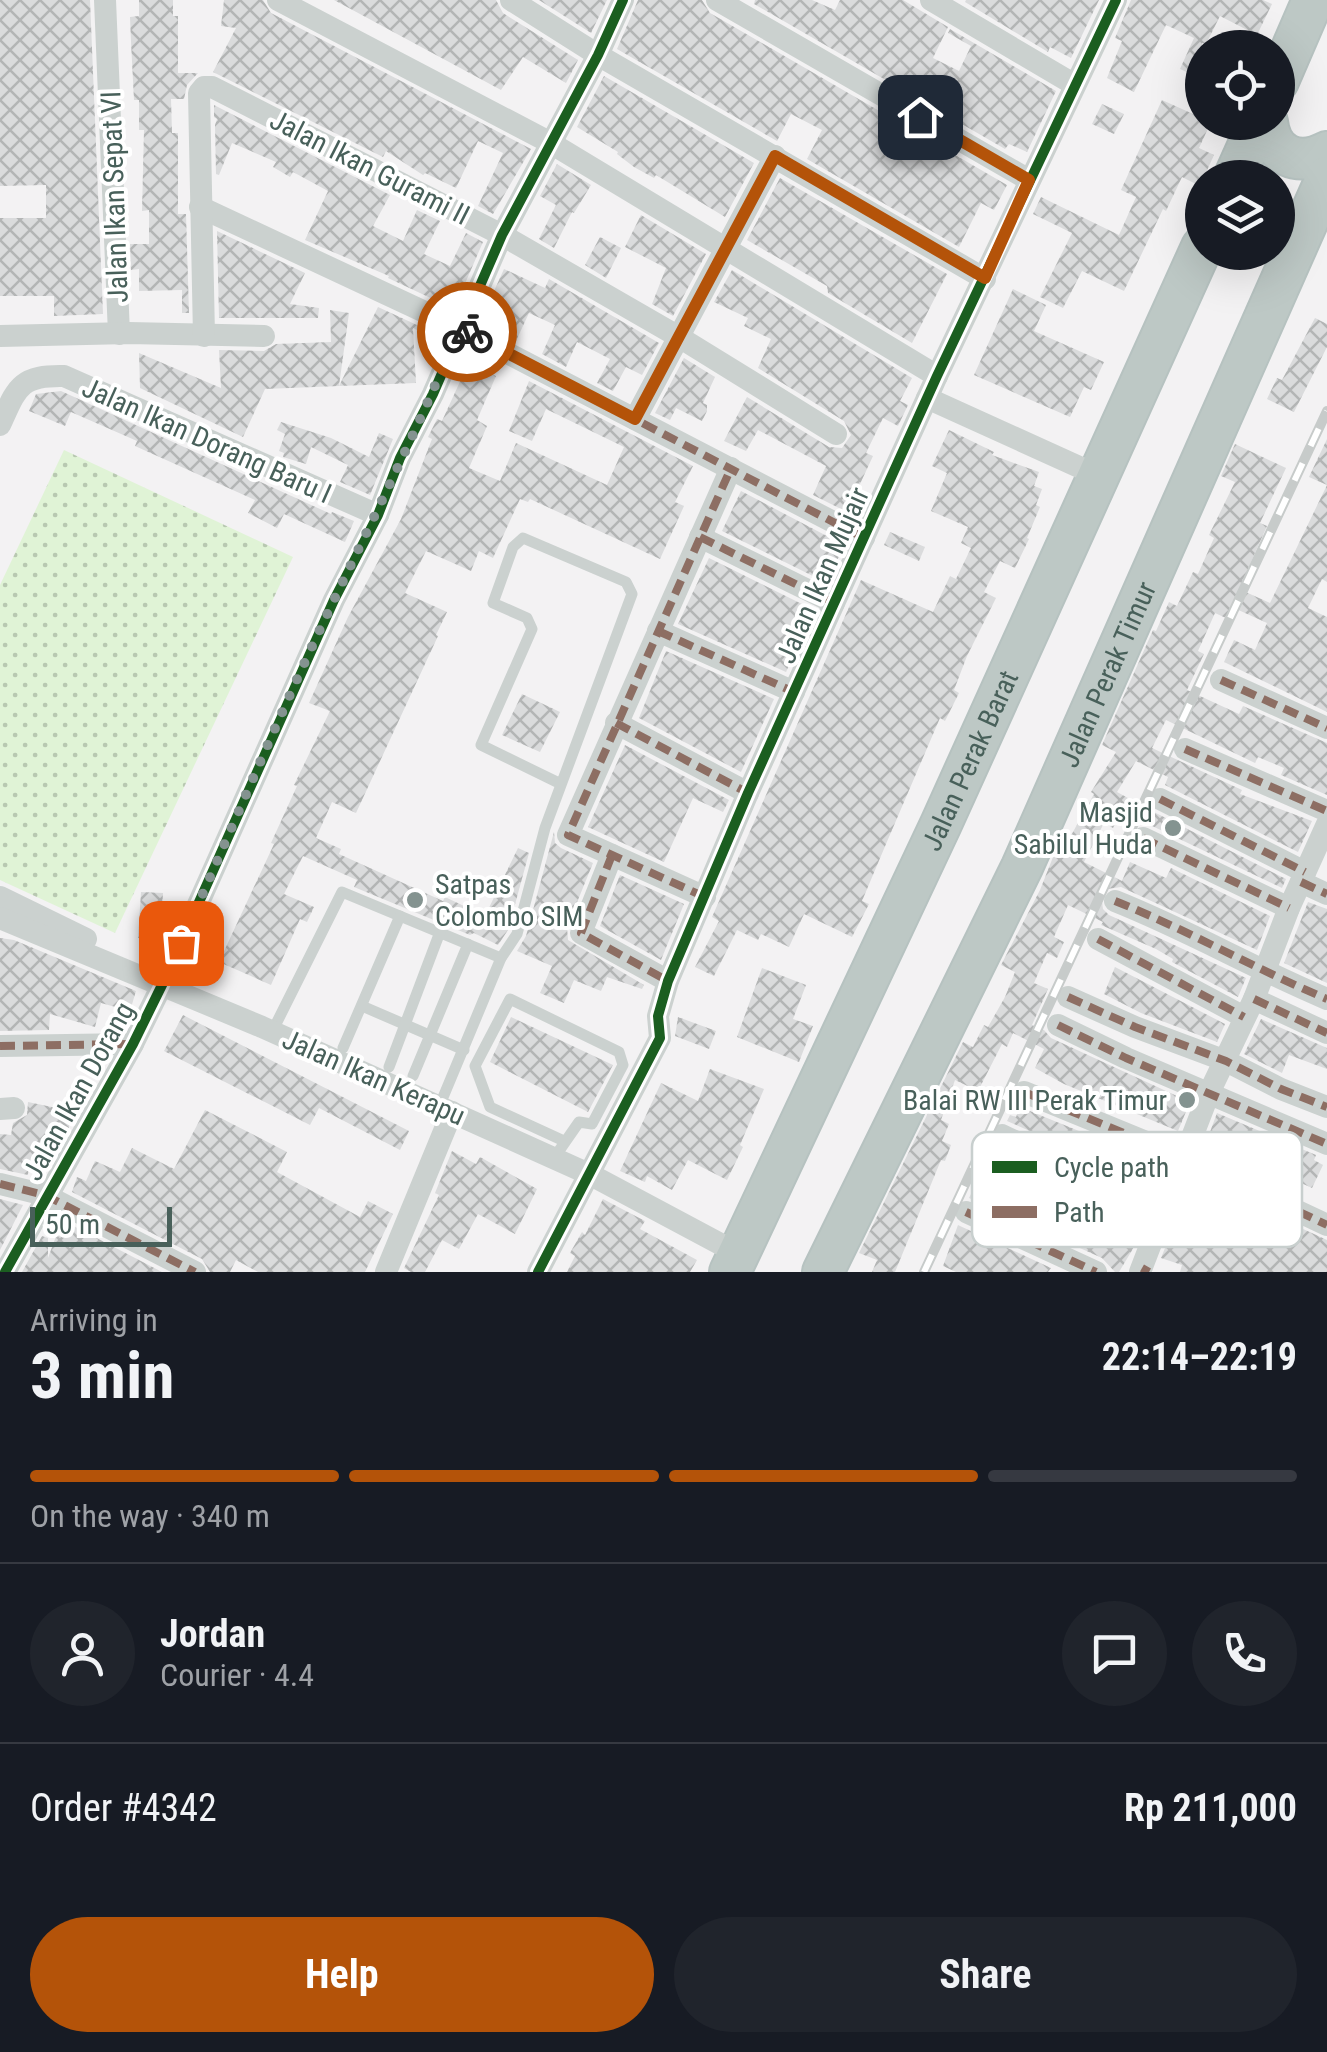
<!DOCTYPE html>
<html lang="en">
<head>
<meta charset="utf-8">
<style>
  body { margin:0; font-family:"Roboto Condensed",sans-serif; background:#20242c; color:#f1f3f6; height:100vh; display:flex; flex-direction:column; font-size:38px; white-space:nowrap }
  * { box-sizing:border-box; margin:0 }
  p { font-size:32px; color:#9ea1a6 }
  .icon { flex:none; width:55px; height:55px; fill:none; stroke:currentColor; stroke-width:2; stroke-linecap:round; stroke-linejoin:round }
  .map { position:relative; height:1272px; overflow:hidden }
  .panel { display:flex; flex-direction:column; background:#171b24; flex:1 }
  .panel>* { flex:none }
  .fabs { position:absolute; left:1185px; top:30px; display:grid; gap:20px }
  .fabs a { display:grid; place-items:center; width:110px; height:110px; border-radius:50%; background:#171b24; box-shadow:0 10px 40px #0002; font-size:50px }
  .scale { position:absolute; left:30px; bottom:25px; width:142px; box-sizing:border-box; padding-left:10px; border:5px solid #48605a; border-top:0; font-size:28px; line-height:35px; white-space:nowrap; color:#48605a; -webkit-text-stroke:8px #fff; paint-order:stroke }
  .pin { position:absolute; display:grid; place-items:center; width:85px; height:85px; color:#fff; margin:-42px; border-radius:20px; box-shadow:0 5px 15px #0006 }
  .courier { position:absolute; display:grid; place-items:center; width:100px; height:100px; margin:-50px; border:8px solid #b45309; border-radius:50%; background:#fff; color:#222; box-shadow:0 2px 12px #0007 }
  .head em { font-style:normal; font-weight:700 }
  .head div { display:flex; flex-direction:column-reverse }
  .head { display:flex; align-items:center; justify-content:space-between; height:170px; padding:0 30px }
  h1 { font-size:65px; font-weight:700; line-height:75px }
  .bar { display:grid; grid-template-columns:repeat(4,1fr); gap:15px 10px; align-content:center; height:120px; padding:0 30px }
  .bar i { height:12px; border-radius:8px; background:#363941 }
  .bar .selected { background:#b45309 }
  .bar p { grid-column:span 4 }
  .line { display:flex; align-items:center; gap:25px; padding:0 30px; border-top:2px solid #363941 }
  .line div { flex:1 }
  .round { display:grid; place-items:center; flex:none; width:105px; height:105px; border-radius:52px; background:#20242c }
  .action { display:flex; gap:20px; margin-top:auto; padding:20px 30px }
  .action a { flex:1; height:115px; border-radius:60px; background:#b45309; color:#fff; font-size:40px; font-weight:700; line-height:115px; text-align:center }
  .action a+a { background:#20242c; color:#f1f3f6 }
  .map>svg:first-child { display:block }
</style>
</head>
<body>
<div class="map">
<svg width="1327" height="1272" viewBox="0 0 1327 1272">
  <defs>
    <pattern id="park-dots" width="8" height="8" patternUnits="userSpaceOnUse" patternTransform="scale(2.5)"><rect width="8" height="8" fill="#e0f3d6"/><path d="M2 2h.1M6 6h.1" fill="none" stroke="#b8c8b1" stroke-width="1.8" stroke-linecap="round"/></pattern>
    <pattern id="building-cross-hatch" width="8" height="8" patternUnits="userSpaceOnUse" patternTransform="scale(2.5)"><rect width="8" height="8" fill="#dadbdc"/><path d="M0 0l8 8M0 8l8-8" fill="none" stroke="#b3b5b5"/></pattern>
  </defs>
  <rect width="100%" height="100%" fill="#f3f2f3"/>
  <path fill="url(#park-dots)" d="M64,450l229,107 -178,376 -115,-53v-295z"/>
  <g fill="url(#building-cross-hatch)">
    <path d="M0,0h90l13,314 -49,2v-20h-54v-78h46v-33l-46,1z"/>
    <path d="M139,0h34v16h5v57h20l-11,12 -3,14h-13l1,34h6v81h8l3,99h-7v-23l-43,1v-22l-8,1 -1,-26h19v-34l-7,1 2,-81h-5v-30h-5l-3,-58 -1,-25 9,-1z"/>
    <path d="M224,0h39l8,13 260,136 -38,65 -15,-8 25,-53 -25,-12 -22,47 -31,-15 -2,2 -37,-24 -3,6 -170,-85 23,-44 -15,-2z"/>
    <path d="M334,0h162l7,13 75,47 -12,23 -43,-26 -22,33z"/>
    <path d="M539,0h68l-16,33z"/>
    <path d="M638,0h64l8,13 297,172 -13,25 -13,-7 -22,44 -152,-88 15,-29 -31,-16 -14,27 -160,-92z"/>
    <path d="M755,0h57l23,10 5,-10h63l45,27 -15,31 26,13 12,-25 -23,-13 2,-4 106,62 -29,61 -18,-8 -4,5 -251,-145z"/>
    <path d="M966,0h133l-28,58 -21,-11 -2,5 -83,-50z"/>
    <path d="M1131,0h132l9,4 -15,31 -37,-19 -14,28 -4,-1v36l-22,-10 14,-31 -28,-13 -32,67 -27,-14 15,-37 -7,-3z"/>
    <path d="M604,76l150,87 -29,54 -69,-42 -2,3 -20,-11 -17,-13 1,-2 -41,-25z"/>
    <path d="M1162,100l40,18v4h9l-12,26 15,7 -14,31 -18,-9 -16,34 -3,-2 -39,82 -42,-20 -19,37 -23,-11 32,-64 -39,-19 8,-17 78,38 17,-38 -15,-7z"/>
    <path d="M1102,104l22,10 -10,20 -22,-10z"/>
    <path d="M214,105l176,90 -17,31 30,15 14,-31 23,11 -16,33 26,12 16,-33 17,9 -29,67 -66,-31 1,-2 -84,-36 23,-49 -35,-19 -3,5 -17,-10 3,-5 -44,-19 -13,32 -3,-1 -1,-49 2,-6 -3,-2z"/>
    <path d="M557,164l34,21 -17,28 -2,-1 -18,36 -15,-9 17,-34 -16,-9z"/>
    <path d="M780,178l167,96 -35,69 -84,-50 -1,-7 -80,-46z"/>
    <path d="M641,215l65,39 -33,62 -21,-12 14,-36 -41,-21z"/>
    <path d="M217,231l88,42 -15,31 29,4 -1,10h-99z"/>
    <path d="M600,237l21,11 -15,30 -21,-13z"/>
    <path d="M504,269l41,19 4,-9 110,64 -17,32 -16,-8 -13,24 -16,-8 13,-24 -33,-17 -11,25 -24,-13 13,-29 -26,-12 -13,28 -36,-19z"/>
    <path d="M732,270l180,108 -12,23 8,4 -10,21 -15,-8 -17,35 7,3 -26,56 -34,-17 13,-29 -68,-36 -12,21 -22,-10 23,-44 82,50 13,1 9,-13 -7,-14 -86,-53 13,-29 -27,-13 4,-8 -34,-16z"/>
    <path d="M1013,289l33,16 -12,26 70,31 -13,28 -7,-3 -14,30 -96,-42z"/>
    <path d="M378,307l54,25 -3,4 -16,-8 3,55 -77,3z"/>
    <path d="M330,310l19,3 -10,73 -74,3 -22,48 -103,-49 -1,-35 82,35 -2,-38 45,1 12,-7 55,-2z"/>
    <path d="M1315,318l12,6v23l-33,65 -27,-13 10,-21 5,2z"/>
    <path d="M684,358l31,19 -12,26 4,2v6l-5,10 -26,-13 -6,12 -15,-7z"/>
    <path d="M468,364l28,12 -19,44 10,6 -18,42 31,13 16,-38 91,42 17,-38 -78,-38 -14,32 -23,-10 20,-50 164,85 -18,36 9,4 -24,53 -130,-60 -2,3 -8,-3 -27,59 -14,-7 -8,20 -45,-20 -21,42 42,19 -11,23 2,1 -82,177 -24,-11 -16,36 25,11 -2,5 104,47 2,-4 40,19 33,-68 11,5 -21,77 -10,15 -24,-12 -4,2 -116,-48 3,-7 -54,-24 -19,38 30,13 -7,15 -7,-3 -29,66 -52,-23 55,-118 -3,-1 26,-57 -3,-1 36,-74 -21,-8 39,-86 53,-98 31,-80 -4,-2 9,-18 5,2z"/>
    <path d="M61,391l270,123 1,-2 22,9 -9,21 -61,-28 -7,14 -29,-15 7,-13 -120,-54 2,-5 -66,-29 -6,14 -36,-15 7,-17z"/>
    <path d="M281,422l50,16 38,19 10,-24 14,6 -23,56 -30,-13 8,-17 -37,-18 -5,17 -23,-7 1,-4 -5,-2 6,-17 -8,-4z"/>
    <path d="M949,430l45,22 -2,3 47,17 -5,14 8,3 -6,16 4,2 -13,31 2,1 -14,29 -15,-7 -16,31 12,6 -29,58 -13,34 5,3 -14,28 -5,-3 -54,126 -24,57 7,3 -17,33 -48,-23 -15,33 -28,-13 -3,6 -21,-10 -23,46 -19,-9 24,-46 -7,-4 149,-337 72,32 17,-36 6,3 15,-31 -10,-5 7,-16 -37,-16 16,-38 -15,-7z"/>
    <path d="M1327,439v143l-5,-3 -14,29 19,9v95l-103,-50 10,-22 21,10 12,-27 -33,-15 -6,11 -13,-6 -17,38 6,3 -17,36 52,24 4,-8 84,37v52l-46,-20 3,-7 -26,-11 -3,6 -89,-43 -14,28 90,42 -2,4 72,27 -14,31 -133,-67 3,-8 -32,-16 -19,31 11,6 -15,30 -9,-5 -20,39 38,19 8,-19 36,16 5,-10 99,48 -13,34 -136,-63 -14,2 -6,7 2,13 6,6 137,63 -8,19 -66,-35 1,-3 -17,-10 -55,-24 2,-3 -35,-17 -14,32 10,5 -7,16 -10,-5 -13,30 14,6 -16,36 12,5 7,8 139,64 -12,29 -114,-47 -29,-16 9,-19 -31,-16 -6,14 -5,-3 -24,47 -23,-11 -14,40 8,4 -7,17 9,4 -6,16 -4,-1 -46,112h-23l5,-12 -18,-7 104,-211 10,5 11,-22 4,2 17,-30 10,-25 -14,-7 39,-75 17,-43 6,3 31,-56 -3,-2 25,-40 -14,-7 51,-115 3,1 13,-29 8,4 16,-34 5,2 16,-36 -5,-3 26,-53 -14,-6 14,-32 51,24 -26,55 7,3 -28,63 31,14 57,-118 -18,-8z"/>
    <path d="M741,491l103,54 -17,38 -105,-52z"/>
    <path d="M890,532l35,15 -6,14 -35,-16z"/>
    <path d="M709,558l105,52 -28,62 -108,-48z"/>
    <path d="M666,651l108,48 -33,73 -102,-54z"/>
    <path d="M522,694l38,18 -20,40 -38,-17z"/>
    <path d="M625,745l104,55 -6,12 -30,-14 -29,64 -76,-35z"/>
    <path d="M1152,811l134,68 -4,9 -134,-64z"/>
    <path d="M554,832l1,11 6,5 32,15 -26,64 1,13 76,45 -2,4 -35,-12 -6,14 -27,-11 -10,23 -24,-10 12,-27 -35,-15 9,-15z"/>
    <path d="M620,875l64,29 -23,56 -61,-34z"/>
    <path d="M141,892l22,1 -3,47 -22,-2z"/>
    <path d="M1308,902l19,7v74l-43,-20z"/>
    <path d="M0,938l14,2 122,51 -6,20 -29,-8 -6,24 -45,-13 -1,16 -49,1z"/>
    <path d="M1115,967l110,57 -8,18 -76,-29 -37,-19z"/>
    <path d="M762,968l44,17 -13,34 20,7 -14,36 -62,-25z"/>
    <path d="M183,1015l226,116 -9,19 -81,-42 -9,17 -146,-74z"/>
    <path d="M511,1017l102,48 -25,47 -98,-50z"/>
    <path d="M678,1017l38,14 -7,18 -34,-13z"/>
    <path d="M1261,1019l66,29v21l-38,-14 -7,18 -38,-19z"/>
    <path d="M710,1069l54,20 -24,56 3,2 -16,33 -39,-20 -16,30 -25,-14 -2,6 -25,-11 41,-88 37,18z"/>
    <path d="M28,1102l43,9 -2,17 -3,4h-4l-6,18 -6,-1 -2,15 -19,-1 -1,12 -28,-6v-35l11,1 2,-12 14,-8z"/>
    <path d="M1020,1107l145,59 -8,20 -150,-65 3,-6 6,2z"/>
    <path d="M205,1110l82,42 -10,20 83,45 8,-16 25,13 -28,58h-107l-22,-12 -6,12h-20l-8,-13 -130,-67 5,-15 9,4 9,-20 25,11 12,-24 42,21z"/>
    <path d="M1217,1113l99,42 -2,5 9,5 -11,23 -105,-48z"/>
    <path d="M452,1151l24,13 4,-7 57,32 -22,45 -37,-20 -19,35 -17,-9 -17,32h-14l-7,-4 35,-73 -4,-2z"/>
    <path d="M1192,1178l135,62v32h-147l2,-7 -21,-7 10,-25 35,14 4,-9 10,-2 6,-7 -3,-15 -38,-17z"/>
    <path d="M973,1190l84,36 17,1 60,20 -15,25h-4l-13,-14 -133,-60z"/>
    <path d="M0,1199l23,6 -23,45z"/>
    <path d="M603,1199l42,22 -5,8 57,31 -7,12h-123l8,-16 -5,-3 12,-21 3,3z"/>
    <path d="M62,1220l100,52h-140l20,-36 6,2v20z"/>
    <path d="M958,1225l2,1 91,42 -3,4h-92l-13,-6z"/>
  </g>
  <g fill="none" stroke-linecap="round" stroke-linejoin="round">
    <defs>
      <g id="highway">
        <path d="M1278,81l35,-81"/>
        <path d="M1267,122c4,34 31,45 60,30"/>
        <path d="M1234,178l25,-56"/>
        <path id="s1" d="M730,1272l211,-448 261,-577"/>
        <path id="s2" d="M823,1272l199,-405 305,-690"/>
      </g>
    </defs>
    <use href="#highway" stroke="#b6c2c0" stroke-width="44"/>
    <g stroke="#cbd1cf" stroke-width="11">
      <path d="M362,1006l102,44"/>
      <path d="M272,1032l70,-140 159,66"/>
      <path d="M343,1048l57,-132"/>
      <path d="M389,1067l51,-135"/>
      <path d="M413,1076l55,-132"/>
      <path d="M439,1107l62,-149 16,-24 28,-106 87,-234 -6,-12 -103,-44 -10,9 -20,56 34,15 5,11 -51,116 80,39"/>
      <path d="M554,1158l25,-36 13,2 31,-59 -4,-13 -109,-53 -35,67 15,41 74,34"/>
    </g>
    <g stroke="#cbd1cf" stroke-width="22">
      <path d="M105,0l14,334"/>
      <path d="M278,0l271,142 388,234"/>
      <path d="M511,0l87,55 387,224"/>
      <path d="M717,0l312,180"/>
      <path d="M931,0l144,85"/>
      <path d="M200,207l259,121 405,210"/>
      <path d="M0,336l129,-3 135,3"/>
      <path d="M204,336l-5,-243 5,-6h8l290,148 177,102 157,97"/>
      <path d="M927,398l172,78"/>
      <path d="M635,419l140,-263"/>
      <path d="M0,425c17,-37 19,-50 64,-49l314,139"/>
      <path d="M700,537l134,66"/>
      <path d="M658,631l136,61"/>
      <path d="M1221,680l106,48"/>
      <path d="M616,723l132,70"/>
      <path d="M1185,749l142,62"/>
      <path d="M1160,799l145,73"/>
      <path d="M1143,838l146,70"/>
      <path d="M612,855l-31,78 87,48"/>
      <path d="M1301,882l26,12"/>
      <path d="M0,897l86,42"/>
      <path d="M705,897l-137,-62 163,-367"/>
      <path d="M1115,901c73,29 140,68 212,98"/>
      <path d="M0,918l262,109 329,148 148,79"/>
      <path d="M1098,939l146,78"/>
      <path d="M1068,997l67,30 91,34 55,28 46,18"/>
      <path d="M1254,999l73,34"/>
      <path d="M1058,1025l68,33 201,86"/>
      <path d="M0,1046l133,-2"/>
      <path d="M1024,1092l161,66 142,67"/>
      <path d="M0,1109l14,-1"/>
      <path d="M1002,1135c69,34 139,61 210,89"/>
      <path d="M982,1179l81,33h14l76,26"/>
      <path d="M0,1184l45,11 150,77"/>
      <path d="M966,1212l130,60"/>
      <path d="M5,1272l128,-228 29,-59 172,-385 44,-85 22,-57 33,-64 69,-159 96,-180 25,-55"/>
      <path d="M386,1272l66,-160"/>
      <path d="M538,1272l122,-234 -2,-22 10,-35 80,-188 189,-417 179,-376"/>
      <path d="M1140,1272l69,-179 45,-94 35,-91 38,-84"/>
    </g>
    <use href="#highway" stroke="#bdc8c5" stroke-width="40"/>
    <defs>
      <path id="rail" d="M924,1272l403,-861"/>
    </defs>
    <use href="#rail" stroke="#c7cbca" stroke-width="10"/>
    <use href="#rail" stroke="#fff" stroke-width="6" stroke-dasharray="19" stroke-linecap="butt"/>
    <g stroke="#8d6e63" stroke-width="8" stroke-dasharray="15 8" stroke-linecap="butt">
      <path d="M459,328l405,210"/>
      <path d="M700,537l134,66"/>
      <path d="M658,631l136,61"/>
      <path d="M1221,680l106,48"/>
      <path d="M616,723l132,70"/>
      <path d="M1185,749l142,62"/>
      <path d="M1160,799l145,73"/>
      <path d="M1143,838l146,70"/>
      <path d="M612,855l-31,78 87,48"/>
      <path d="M1301,882l26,12"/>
      <path d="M705,897l-137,-62 163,-367"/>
      <path d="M1115,901c73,29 140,68 212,98"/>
      <path d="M1098,939l146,78"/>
      <path d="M1068,997l67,30 91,34 55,28 46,18"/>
      <path d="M1254,999l73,34"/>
      <path d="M1058,1025l68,33 201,86"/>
      <path d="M0,1046l133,-2"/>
      <path d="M1024,1092l161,66 142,67"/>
      <path d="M1002,1135c69,34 139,61 210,89"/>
      <path d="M982,1179l81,33h14l76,26"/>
      <path d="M0,1184l45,11 150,77"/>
      <path d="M966,1212l130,60"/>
      <path d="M1142,1268l7,4"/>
    </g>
    <defs>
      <g id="cycleway">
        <path d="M5,1272l128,-228 29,-59 172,-385 44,-85 22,-57 33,-64 69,-159 96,-180 25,-55"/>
        <path d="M538,1272l122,-234 -2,-22 10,-35 80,-188 189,-417 179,-376"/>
      </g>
    </defs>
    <use href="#cycleway" stroke="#fff" stroke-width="16"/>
    <use href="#cycleway" stroke="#1b5e20" stroke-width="10"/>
  </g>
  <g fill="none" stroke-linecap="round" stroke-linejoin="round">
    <path stroke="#849390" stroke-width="10" stroke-dasharray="0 18" d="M181,943c51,-114 99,-231 153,-343 43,-90 88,-179 125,-272l8,4"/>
    <path stroke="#b45309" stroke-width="12" d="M467,332l168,87 140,-263 210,122 44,-98 -109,-63"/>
  </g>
  <g fill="#849390" stroke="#fff" stroke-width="4">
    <circle cx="1173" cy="828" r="10"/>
    <circle cx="415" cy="900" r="10"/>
    <circle cx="1187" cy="1100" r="10"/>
  </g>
  <g text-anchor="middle" stroke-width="8" stroke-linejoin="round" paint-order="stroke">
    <g font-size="28" fill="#48605a" stroke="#fff">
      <text transform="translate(370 167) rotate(27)" y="10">Jalan Ikan Gurami II</text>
      <text transform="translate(114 197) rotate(-92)" y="10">Jalan Ikan Sepat VI</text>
      <text transform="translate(207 440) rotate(24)" y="10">Jalan Ikan Dorang Baru I</text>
      <text transform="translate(822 575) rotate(-66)" y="10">Jalan Ikan Mujair</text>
      <text dy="10" stroke="none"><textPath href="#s2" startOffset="662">Jalan Perak Timur</textPath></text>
      <text dy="10" stroke="none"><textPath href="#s1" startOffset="565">Jalan Perak Barat</textPath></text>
      <text transform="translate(374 1077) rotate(24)" y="10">Jalan Ikan Kerapu</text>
      <text transform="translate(78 1091) rotate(-61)" y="10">Jalan Ikan Dorang</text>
    </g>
    <g font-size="28" fill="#48605a" stroke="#fff" text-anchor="end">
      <text x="1153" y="822">Masjid<tspan x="1153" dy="32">Sabilul Huda</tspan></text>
      <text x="435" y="894" text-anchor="start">Satpas<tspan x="435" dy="32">Colombo SIM</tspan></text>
      <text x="1167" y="1110">Balai RW III Perak Timur</text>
    </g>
  </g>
  <rect x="972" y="1132" width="330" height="115" rx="15" fill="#fff" stroke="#c8cfce" stroke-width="2.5"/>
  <rect x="992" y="1161" width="45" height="12" fill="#1b5e20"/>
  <rect x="992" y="1206" width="45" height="12" fill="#8d6e63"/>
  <g font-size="28" fill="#48605a">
    <text x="1054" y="1177">Cycle path</text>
    <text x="1054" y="1222">Path</text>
  </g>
</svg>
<div class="fabs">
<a><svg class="icon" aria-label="locate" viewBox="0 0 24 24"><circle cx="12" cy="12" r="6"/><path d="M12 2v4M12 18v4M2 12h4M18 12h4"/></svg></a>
<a><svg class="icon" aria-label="layers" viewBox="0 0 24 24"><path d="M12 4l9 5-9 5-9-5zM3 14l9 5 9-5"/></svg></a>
</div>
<div class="scale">50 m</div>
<div class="pin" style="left:181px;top:943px;background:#ea580c"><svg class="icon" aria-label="bag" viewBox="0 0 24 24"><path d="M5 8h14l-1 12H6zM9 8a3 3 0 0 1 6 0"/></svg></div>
<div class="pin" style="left:920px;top:117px;background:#1f2937"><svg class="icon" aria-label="home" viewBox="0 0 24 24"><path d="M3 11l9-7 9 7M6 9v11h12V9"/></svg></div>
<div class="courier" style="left:467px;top:332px"><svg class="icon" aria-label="bike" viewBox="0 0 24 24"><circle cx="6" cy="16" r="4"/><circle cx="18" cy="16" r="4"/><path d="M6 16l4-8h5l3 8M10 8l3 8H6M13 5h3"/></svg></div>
</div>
<section class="panel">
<div class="head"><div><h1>3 min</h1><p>Arriving in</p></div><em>22:14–22:19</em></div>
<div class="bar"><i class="selected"></i><i class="selected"></i><i class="selected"></i><i></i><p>On the way · 340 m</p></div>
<div class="line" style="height:180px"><a class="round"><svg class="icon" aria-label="person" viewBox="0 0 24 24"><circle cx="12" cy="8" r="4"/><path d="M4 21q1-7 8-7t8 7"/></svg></a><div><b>Jordan</b><p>Courier · 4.4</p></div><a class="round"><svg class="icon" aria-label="chat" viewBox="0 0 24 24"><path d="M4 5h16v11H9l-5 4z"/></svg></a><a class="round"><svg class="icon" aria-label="phone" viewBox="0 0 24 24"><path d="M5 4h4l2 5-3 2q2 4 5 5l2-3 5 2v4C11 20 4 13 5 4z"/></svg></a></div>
<div class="line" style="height:130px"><div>Order #4342</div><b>Rp 211,000</b></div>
<div class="action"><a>Help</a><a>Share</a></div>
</section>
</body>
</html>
